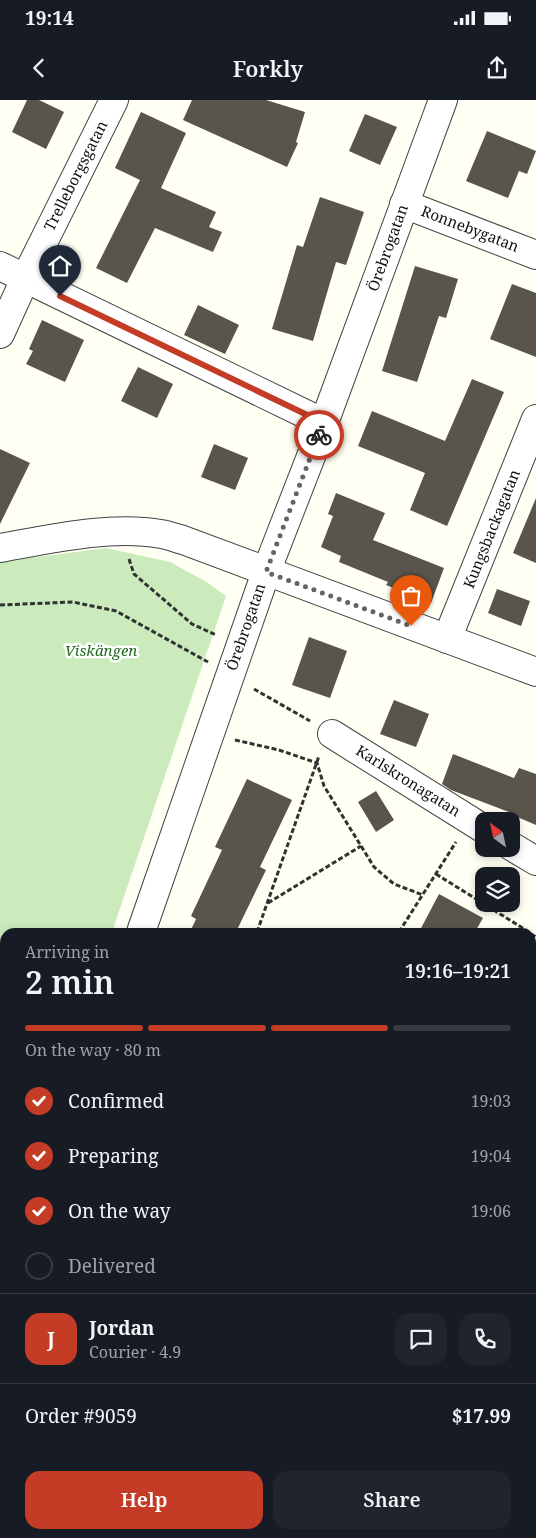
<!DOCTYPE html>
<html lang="en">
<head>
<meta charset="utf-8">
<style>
  body { margin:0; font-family:"Noto Serif",serif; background:#20242c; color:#f1f3f6; height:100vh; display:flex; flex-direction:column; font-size:19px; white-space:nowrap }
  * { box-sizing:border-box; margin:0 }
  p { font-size:16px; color:#9ea1a6 }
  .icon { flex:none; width:28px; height:28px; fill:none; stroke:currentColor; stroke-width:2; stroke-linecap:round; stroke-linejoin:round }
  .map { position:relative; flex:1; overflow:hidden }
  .side { position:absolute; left:0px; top:828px; width:536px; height:611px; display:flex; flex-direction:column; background:#171b24; border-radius:15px 15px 0 0; box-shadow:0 2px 8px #0003 }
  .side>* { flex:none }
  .needle { width:32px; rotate:327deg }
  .fabs { position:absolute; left:475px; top:712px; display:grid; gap:10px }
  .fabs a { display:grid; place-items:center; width:45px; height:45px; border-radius:10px; background:#171b24; box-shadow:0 2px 8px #0003; font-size:25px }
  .pin { position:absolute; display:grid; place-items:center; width:42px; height:42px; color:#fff; margin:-51px -21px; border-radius:50% 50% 50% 0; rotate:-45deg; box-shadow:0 0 5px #0007 }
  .pin .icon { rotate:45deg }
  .courier { position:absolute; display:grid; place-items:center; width:50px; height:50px; margin:-25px; border:4px solid #c43c25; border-radius:50%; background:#fff; color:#222; box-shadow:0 1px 6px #0007 }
  .headline em { font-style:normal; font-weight:600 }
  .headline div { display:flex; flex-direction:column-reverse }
  .headline { display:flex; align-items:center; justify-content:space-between; height:85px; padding:0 25px }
  h1 { font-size:32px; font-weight:600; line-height:38px }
  .bar { display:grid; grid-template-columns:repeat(4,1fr); gap:8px 5px; align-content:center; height:60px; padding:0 25px }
  .bar i { height:6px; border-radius:4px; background:#363941 }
  .bar .on { background:#c43c25 }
  .bar p { grid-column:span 4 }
  .line { display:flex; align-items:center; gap:12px; padding:0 25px; border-top:1px solid #363941 }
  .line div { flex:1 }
  .round { display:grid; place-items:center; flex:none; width:52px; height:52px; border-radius:15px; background:#20242c }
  ol { padding:0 25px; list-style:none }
  li { display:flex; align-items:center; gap:15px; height:55px }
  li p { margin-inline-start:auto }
  li .icon { padding:5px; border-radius:50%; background:#c43c25; color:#fff; stroke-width:4 }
  li:last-child { color:#9ea1a6 }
  li i { width:28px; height:28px; border:2px solid #363941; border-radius:50% }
  .cta { display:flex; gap:10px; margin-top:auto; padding:10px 25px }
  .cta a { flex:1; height:58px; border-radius:15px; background:#c43c25; color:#fff; font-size:20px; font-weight:600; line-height:58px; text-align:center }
  .cta a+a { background:#20242c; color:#f1f3f6 }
  .status { display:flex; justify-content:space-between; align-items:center; height:35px; padding:0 25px; background:#171b24; direction:ltr }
  .status svg { height:14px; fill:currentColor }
  header { display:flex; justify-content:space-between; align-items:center; height:65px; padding:0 25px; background:#171b24; font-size:22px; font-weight:600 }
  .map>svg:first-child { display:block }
</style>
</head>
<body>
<div class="status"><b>19:14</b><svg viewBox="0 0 49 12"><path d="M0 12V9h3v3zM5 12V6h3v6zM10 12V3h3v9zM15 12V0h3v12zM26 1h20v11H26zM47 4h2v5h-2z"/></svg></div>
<header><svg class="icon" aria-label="back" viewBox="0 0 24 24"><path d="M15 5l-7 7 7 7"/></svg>Forkly<svg class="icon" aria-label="share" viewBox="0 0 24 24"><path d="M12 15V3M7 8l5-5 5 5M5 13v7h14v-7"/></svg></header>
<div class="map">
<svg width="536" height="1438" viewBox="0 0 536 1438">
  <rect width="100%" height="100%" fill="#fffff4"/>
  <g fill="#cbebbc">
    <path d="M106,448l64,14 35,19 21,15 -114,336h-107v302l-5,14v-686z"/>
    <path d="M5,1303v102l-5,-2v-86z"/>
    <path d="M116,1434h361l8,4h-361z"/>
  </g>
  <g fill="#59544c">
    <path d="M27,0h12l25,12 -18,37 -34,-17z"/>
    <path d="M192,0h74l39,12 -9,30 2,1 -11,24 -104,-47z"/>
    <path d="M141,12l45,21 -25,55 55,24 -7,15 13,5 -9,20 -58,-24 -28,55 -31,-15 44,-88 -25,-12z"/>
    <path d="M365,14l32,13 -17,38 -31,-14z"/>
    <path d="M487,31l49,20 -9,23 -8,-3 -11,27 -42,-17z"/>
    <path d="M320,97l44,15 -18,53 -10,-3 -23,79 -41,-12 25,-84 6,2z"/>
    <path d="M415,166l43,13 -12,39 -7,-2 -22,66 -35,-11z"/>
    <path d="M512,184l24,9v64l-46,-18z"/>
    <path d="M198,205l41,20 -14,29 -41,-19z"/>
    <path d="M42,220l42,20 -19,42 -39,-18 7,-13 -4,-2z"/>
    <path d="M138,267l35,17 -16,34 -36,-17z"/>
    <path d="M472,279l32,13 -57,134 -37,-16 15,-37 -67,-27 14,-35 73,30z"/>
    <path d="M214,344l34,14 -13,32 -34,-13z"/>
    <path d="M0,349l30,14 -30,61z"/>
    <path d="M336,393l49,20 -12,27 71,28 -13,35 -45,-18 2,-3 -49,-20 2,-6 -20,-9 12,-31 -5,-2z"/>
    <path d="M536,398v65l-23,-10z"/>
    <path d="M497,489l33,12 -9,25 -33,-13z"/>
    <path d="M309,537l38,14 -17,47 -38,-13z"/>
    <path d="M394,600l35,14 -13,33 -36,-13z"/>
    <path d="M453,654l61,24 5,-10 17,6v51l-28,-12 1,-1 -58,-22 -9,-6z"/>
    <path d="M247,679l45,21 -32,67 6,3 -30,62h-46l6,-13 -5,-3 31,-66 -7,-3z"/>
    <path d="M376,691l18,29 -18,12 -18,-30z"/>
    <path d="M439,794l44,24 -8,14h-56z"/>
  </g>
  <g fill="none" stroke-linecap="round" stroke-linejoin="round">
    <defs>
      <g id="minor">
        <path d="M404,104l132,51"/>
        <path d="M0,166l324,157"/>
        <path d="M0,234l25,-55 89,-179"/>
        <path d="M0,448c50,-9 111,-23 161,-14 7,1 15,4 22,6l353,132"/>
        <path d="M447,539l89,-220"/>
        <path d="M332,634l152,95"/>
        <path d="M511,746l25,15"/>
        <path d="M141,832l125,-360 58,-149 119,-323"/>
        <path d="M531,1128l5,2"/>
        <path d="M0,1235l5,-14"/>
        <path d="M531,1367l5,-9"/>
        <path d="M20,1434l8,4"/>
      </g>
    </defs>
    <use href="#minor" stroke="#434343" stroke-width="30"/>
    <g stroke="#323232" stroke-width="3" stroke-dasharray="5 2.5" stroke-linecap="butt">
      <path d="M129,459l5,15 58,50 24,11"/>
      <path d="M0,505l73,-3 43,9 92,51"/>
      <path d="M254,589l56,32"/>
      <path d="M235,640l44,10 38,13 7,23 50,81 20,17 29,11"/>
      <path d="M436,774l93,58"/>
      <path d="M268,803l93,-57"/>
      <path d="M257,832l62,-176"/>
      <path d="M399,832l57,-90"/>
      <path d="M531,834l5,3"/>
      <path d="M2,1275l3,1"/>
      <path d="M403,1434l9,4"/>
      <path d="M260,1438l2,-4"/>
      <path d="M371,1438l14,-4"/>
      <path d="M493,1438l3,-4"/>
    </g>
    <use href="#minor" stroke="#fff" stroke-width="28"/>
  </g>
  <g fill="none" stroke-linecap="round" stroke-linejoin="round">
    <path stroke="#646460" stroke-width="5" stroke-dasharray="0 9" d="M319,335l-53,137 145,54"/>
    <path stroke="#c43c25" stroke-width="6" d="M60,196l264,127 -5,12"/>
  </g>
  <g text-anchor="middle" stroke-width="5" stroke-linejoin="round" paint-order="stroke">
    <g font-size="15" fill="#101010" stroke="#fff">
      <text transform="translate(76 76) rotate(-63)" y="5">Trelleborgsgatan</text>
      <text transform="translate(470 129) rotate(21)" y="5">Ronnebygatan</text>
      <text transform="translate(388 148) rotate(-70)" y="5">Örebrogatan</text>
      <text transform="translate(492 429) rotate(-68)" y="5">Kungsbackagatan</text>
      <text transform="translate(246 527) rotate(-71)" y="5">Örebrogatan</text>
      <text transform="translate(408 681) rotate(32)" y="5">Karlskronagatan</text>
    </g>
    <g font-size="15" font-style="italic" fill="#1f6b1e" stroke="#fff">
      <text x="101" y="556">Viskängen</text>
    </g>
  </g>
</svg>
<div class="fabs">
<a><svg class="needle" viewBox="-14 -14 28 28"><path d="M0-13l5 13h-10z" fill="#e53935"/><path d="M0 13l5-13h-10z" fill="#9ea1a6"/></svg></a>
<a><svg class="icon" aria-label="layers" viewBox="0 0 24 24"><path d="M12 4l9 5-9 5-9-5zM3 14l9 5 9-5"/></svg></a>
</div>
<div class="pin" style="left:411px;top:526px;background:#ea580c"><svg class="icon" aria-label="bag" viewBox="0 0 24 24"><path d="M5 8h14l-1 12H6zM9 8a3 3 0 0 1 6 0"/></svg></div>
<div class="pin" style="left:60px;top:196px;background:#1f2937"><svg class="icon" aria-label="home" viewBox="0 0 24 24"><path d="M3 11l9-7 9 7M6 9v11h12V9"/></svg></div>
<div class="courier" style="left:319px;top:335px"><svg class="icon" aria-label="bike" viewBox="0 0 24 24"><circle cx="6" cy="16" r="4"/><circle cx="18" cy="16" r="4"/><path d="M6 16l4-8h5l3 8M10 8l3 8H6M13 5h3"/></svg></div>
<section class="side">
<div class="headline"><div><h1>2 min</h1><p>Arriving in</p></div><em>19:16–19:21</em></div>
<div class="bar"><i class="on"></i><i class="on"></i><i class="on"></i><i></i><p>On the way · 80 m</p></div>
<ol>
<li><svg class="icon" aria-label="check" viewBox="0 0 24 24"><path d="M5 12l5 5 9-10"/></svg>Confirmed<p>19:03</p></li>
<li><svg class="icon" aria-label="check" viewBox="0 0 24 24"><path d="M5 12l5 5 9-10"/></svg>Preparing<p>19:04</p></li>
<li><svg class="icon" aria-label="check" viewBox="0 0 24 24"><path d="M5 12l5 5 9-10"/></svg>On the way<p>19:06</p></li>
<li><i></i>Delivered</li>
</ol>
<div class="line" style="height:90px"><b class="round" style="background:#c43c25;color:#fff">J</b><div><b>Jordan</b><p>Courier · 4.9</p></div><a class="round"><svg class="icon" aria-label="chat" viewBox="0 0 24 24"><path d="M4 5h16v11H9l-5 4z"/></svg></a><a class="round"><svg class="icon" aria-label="phone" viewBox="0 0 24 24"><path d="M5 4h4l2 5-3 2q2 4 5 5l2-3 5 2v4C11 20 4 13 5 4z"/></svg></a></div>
<div class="line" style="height:65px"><div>Order #9059</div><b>$17.99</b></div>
<div class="cta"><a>Help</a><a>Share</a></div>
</section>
</div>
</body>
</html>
